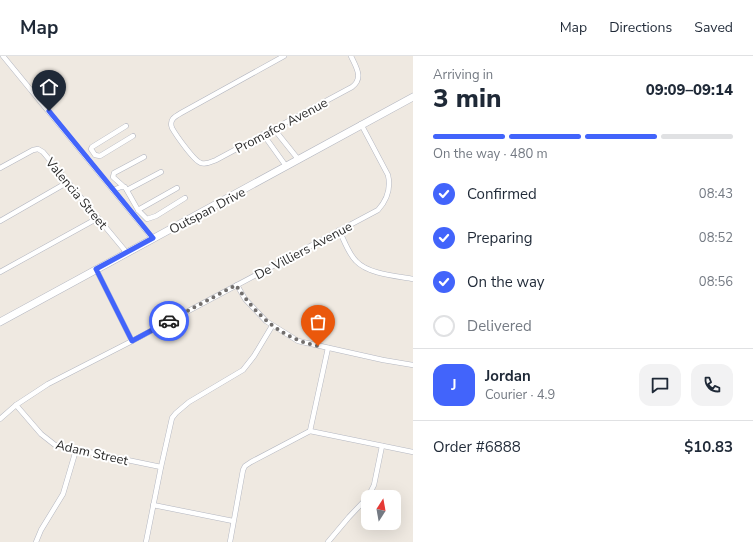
<!DOCTYPE html>
<html lang="en">
<head>
<meta charset="utf-8">
<style>
  body { margin:0; font-family:"Nunito Sans",sans-serif; background:#f2f2f3; color:#1f2937; height:100vh; display:flex; flex-direction:column; font-size:15px; white-space:nowrap }
  * { box-sizing:border-box; margin:0 }
  p { font-size:13px; color:#747a83 }
  .icon { flex:none; width:22px; height:22px; fill:none; stroke:currentColor; stroke-width:2; stroke-linecap:round; stroke-linejoin:round }
  .map { position:relative; flex:1; overflow:hidden }
  .details { display:flex; flex-direction:column; background:#fff; width:340px }
  .details>* { flex:none }
  .needle { width:26px; rotate:11deg }
  .fabs { position:absolute; left:361px; top:434px; display:grid; gap:8px }
  .fabs a { display:grid; place-items:center; width:40px; height:40px; border-radius:8px; background:#fff; box-shadow:0 4px 16px #0002; font-size:20px }
  .pin { position:absolute; display:grid; place-items:center; width:34px; height:34px; color:#fff; margin:-41px -17px; border-radius:50% 50% 50% 0; rotate:-45deg; box-shadow:0 0 4px #0007 }
  .pin .icon { rotate:45deg }
  .courier { position:absolute; display:grid; place-items:center; width:40px; height:40px; margin:-20px; border:3px solid #4264fb; border-radius:50%; background:#fff; color:#222; box-shadow:0 1px 5px #0007 }
  .summary em { font-style:normal; font-weight:800 }
  .summary div { display:flex; flex-direction:column-reverse }
  .summary { display:flex; align-items:center; justify-content:space-between; height:68px; padding:0 20px }
  h1 { font-size:26px; font-weight:800; line-height:30px }
  .bar { display:grid; grid-template-columns:repeat(4,1fr); gap:6px 4px; align-content:center; height:48px; padding:0 20px }
  .bar i { height:5px; border-radius:3px; background:#e0e1e3 }
  .bar .active { background:#4264fb }
  .bar p { grid-column:span 4 }
  .line { display:flex; align-items:center; gap:10px; padding:0 20px; border-top:1px solid #e0e1e3 }
  .line div { flex:1 }
  .round { display:grid; place-items:center; flex:none; width:42px; height:42px; border-radius:12px; background:#f2f2f3 }
  ol { padding:0 20px; list-style:none }
  li { display:flex; align-items:center; gap:12px; height:44px }
  li p { margin-inline-start:auto }
  li .icon { padding:4px; border-radius:50%; background:#4264fb; color:#fff; stroke-width:4 }
  li:last-child { color:#747a83 }
  li i { width:22px; height:22px; border:2px solid #e0e1e3; border-radius:50% }
  header { display:flex; align-items:center; gap:24px; box-sizing:border-box; height:56px; padding:0 20px; background:#fff; border-bottom:1px solid #e0e1e3 }
  header strong { font-size:19px }
  nav { display:flex; gap:22px; margin-inline-start:auto; font-size:14px }
  main { display:flex; flex:1; min-height:0 }
  .map>svg:first-child { display:block }
</style>
</head>
<body>
<header>
<strong>Map</strong>
<nav><a>Map</a><a>Directions</a><a>Saved</a></nav>
</header>
<main>
<div class="map">
<svg width="413" height="486" viewBox="0 0 413 486">
  <rect width="100%" height="100%" fill="#efe9e1"/>
  <g fill="none" stroke-linecap="round" stroke-linejoin="round">
    <defs>
      <g id="street">
        <path d="M3,0l150,183"/>
        <path d="M284,0l-103,57c-7,4 -12,7 -9,15 4,7 22,33 29,35 5,2 10,-1 15,-3l136,-73c12,-9 4,-20 -1,-31"/>
        <path d="M126,70l-34,21 -1,2 4,6 5,1 33,-20"/>
        <path d="M274,73l24,30"/>
        <path d="M263,78l23,32"/>
        <path d="M0,112l33,-18 5,-1 5,3 84,101"/>
        <path d="M123,130l-10,-9 1,-4 30,-16"/>
        <path d="M113,134l8,-3h4l13,23 39,-22"/>
        <path d="M127,134l34,-18"/>
        <path d="M138,154l9,9 9,-3 29,-18"/>
        <path d="M0,165l68,-39"/>
        <path d="M339,174c5,10 9,23 17,31 12,13 40,15 57,18"/>
        <path d="M96,213l36,72"/>
        <path d="M0,216l98,-54"/>
        <path d="M237,229l8,14 21,22 32,20 85,19 30,5"/>
        <path d="M16,349l25,29 14,11 106,22"/>
        <path d="M0,363l16,-14 32,-21 84,-43 246,-131c9,-10 13,-22 10,-35l-27,-51"/>
        <path d="M310,375l18,-83"/>
        <path d="M368,441l6,-12 8,-39"/>
        <path d="M153,449l80,16"/>
        <path d="M36,486l5,-12 22,-36 13,-44"/>
        <path d="M146,486l15,-75 11,-49 4,-5 13,-11 54,-32 11,-14 18,-30"/>
        <path d="M230,486l13,-72 2,-4 6,-4 59,-31 103,21"/>
        <path d="M328,486l21,-25 19,-20"/>
      </g>
      <path id="secondary" d="M0,266l413,-225"/>
    </defs>
    <use href="#street" stroke="#b4b7c1" stroke-width="5.5"/>
    <use href="#secondary" stroke="#b4b7c1" stroke-width="8"/>
    <use href="#street" stroke="#fff" stroke-width="4.5"/>
    <use href="#secondary" stroke="#fff" stroke-width="7"/>
  </g>
  <g fill="none" stroke-linecap="round" stroke-linejoin="round">
    <path stroke="#726f6d" stroke-width="4" stroke-dasharray="0 7.2" d="M169,265l67,-36c20,31 47,54 82,61"/>
    <path stroke="#4264fb" stroke-width="5" d="M49,55l104,127 -57,31 36,72 37,-20"/>
  </g>
  <g text-anchor="middle" stroke-width="4" stroke-linejoin="round" paint-order="stroke">
    <g font-size="13" fill="#2e2e2e" stroke="#fff">
      <text transform="translate(281 69) rotate(-28)" y="5">Promafco Avenue</text>
      <text transform="translate(77 137) rotate(50)" y="5">Valencia Street</text>
      <text transform="translate(207 154) rotate(-28)" y="5">Outspan Drive</text>
      <text transform="translate(303 194) rotate(-28)" y="5">De Villiers Avenue</text>
      <text transform="translate(92 396) rotate(13)" y="5">Adam Street</text>
    </g>
  </g>
</svg>
<div class="fabs">
<a><svg class="needle" viewBox="-14 -14 28 28"><path d="M0-13l5 13h-10z" fill="#e53935"/><path d="M0 13l5-13h-10z" fill="#747a83"/></svg></a>
</div>
<div class="pin" style="left:318px;top:290px;background:#ea580c"><svg class="icon" aria-label="bag" viewBox="0 0 24 24"><path d="M5 8h14l-1 12H6zM9 8a3 3 0 0 1 6 0"/></svg></div>
<div class="pin" style="left:49px;top:55px;background:#1f2937"><svg class="icon" aria-label="home" viewBox="0 0 24 24"><path d="M3 11l9-7 9 7M6 9v11h12V9"/></svg></div>
<div class="courier" style="left:169px;top:265px"><svg class="icon" aria-label="car" viewBox="0 0 24 24"><path d="M5 17H2v-5l4-1 3-4h7l3 4 3 1v5h-3M9 17h6M6 11h13"/><circle cx="7" cy="17" r="2"/><circle cx="17" cy="17" r="2"/></svg></div>
</div>
<section class="details">
<div class="summary"><div><h1>3 min</h1><p>Arriving in</p></div><em>09:09–09:14</em></div>
<div class="bar"><i class="active"></i><i class="active"></i><i class="active"></i><i></i><p>On the way · 480 m</p></div>
<ol>
<li><svg class="icon" aria-label="check" viewBox="0 0 24 24"><path d="M5 12l5 5 9-10"/></svg>Confirmed<p>08:43</p></li>
<li><svg class="icon" aria-label="check" viewBox="0 0 24 24"><path d="M5 12l5 5 9-10"/></svg>Preparing<p>08:52</p></li>
<li><svg class="icon" aria-label="check" viewBox="0 0 24 24"><path d="M5 12l5 5 9-10"/></svg>On the way<p>08:56</p></li>
<li><i></i>Delivered</li>
</ol>
<div class="line" style="height:72px"><b class="round" style="background:#4264fb;color:#fff">J</b><div><b>Jordan</b><p>Courier · 4.9</p></div><a class="round"><svg class="icon" aria-label="chat" viewBox="0 0 24 24"><path d="M4 5h16v11H9l-5 4z"/></svg></a><a class="round"><svg class="icon" aria-label="phone" viewBox="0 0 24 24"><path d="M5 4h4l2 5-3 2q2 4 5 5l2-3 5 2v4C11 20 4 13 5 4z"/></svg></a></div>
<div class="line" style="height:52px"><div>Order #6888</div><b>$10.83</b></div>
</section>
</main>
</body>
</html>
